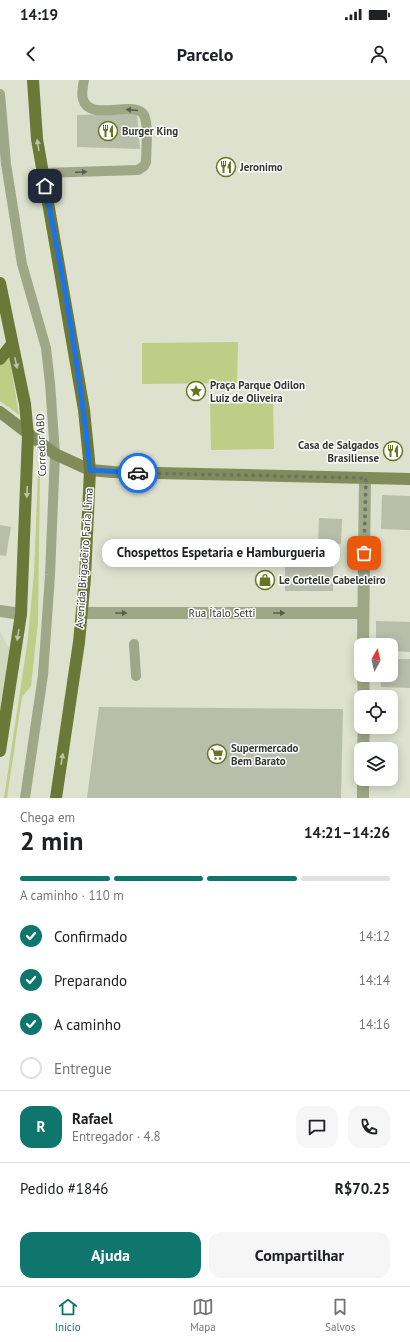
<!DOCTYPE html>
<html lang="pt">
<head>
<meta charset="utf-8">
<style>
  body { margin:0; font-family:"PT Sans",sans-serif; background:#f6f6f6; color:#202124; height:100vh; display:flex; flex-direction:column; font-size:15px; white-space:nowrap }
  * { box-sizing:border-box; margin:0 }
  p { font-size:13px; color:#757577 }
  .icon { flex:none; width:22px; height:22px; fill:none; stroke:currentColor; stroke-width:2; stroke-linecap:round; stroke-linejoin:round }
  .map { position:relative; height:718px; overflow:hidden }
  .side { display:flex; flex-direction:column; background:#fff; flex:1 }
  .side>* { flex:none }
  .needle { width:26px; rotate:8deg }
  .buttons { position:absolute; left:354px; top:558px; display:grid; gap:8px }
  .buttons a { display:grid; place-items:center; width:44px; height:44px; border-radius:8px; background:#fff; box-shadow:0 2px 10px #0003; font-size:20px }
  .pin { position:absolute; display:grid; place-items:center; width:34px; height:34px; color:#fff; margin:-17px; border-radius:8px; box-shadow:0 2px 6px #0006 }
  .courier { position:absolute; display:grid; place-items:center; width:40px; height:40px; margin:-20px; border:3px solid #1a73e8; border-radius:50%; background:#fff; color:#222; box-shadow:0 1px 5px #0007 }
  .bubble { position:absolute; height:28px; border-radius:12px; background:#fff; box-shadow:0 2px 10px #0003; font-size:13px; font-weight:800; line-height:28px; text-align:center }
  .headline em { font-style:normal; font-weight:800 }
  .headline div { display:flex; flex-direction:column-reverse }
  .headline { display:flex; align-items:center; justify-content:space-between; height:68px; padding:0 20px }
  h1 { font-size:26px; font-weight:800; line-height:30px }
  .bar { display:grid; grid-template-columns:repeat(4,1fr); gap:6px 4px; align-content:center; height:48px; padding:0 20px }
  .bar i { height:5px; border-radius:3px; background:#e0e0e0 }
  .bar .selected { background:#0f766e }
  .bar p { grid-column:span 4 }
  .line { display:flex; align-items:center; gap:10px; padding:0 20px; border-top:1px solid #e0e0e0 }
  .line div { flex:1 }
  .round { display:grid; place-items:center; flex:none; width:42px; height:42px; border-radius:12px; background:#f6f6f6 }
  ol { padding:0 20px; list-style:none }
  li { display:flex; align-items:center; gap:12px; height:44px }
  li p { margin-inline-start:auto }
  li .icon { padding:4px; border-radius:50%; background:#0f766e; color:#fff; stroke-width:4 }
  li:last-child { color:#757577 }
  li i { width:22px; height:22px; border:2px solid #e0e0e0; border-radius:50% }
  .cta { display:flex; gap:8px; margin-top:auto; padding:8px 20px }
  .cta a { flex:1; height:46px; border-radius:12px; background:#0f766e; color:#fff; font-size:16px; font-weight:800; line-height:46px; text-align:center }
  .cta a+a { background:#f6f6f6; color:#202124 }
  .status { display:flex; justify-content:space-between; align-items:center; height:28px; padding:0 20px; background:#fff; direction:ltr }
  .status svg { height:11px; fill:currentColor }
  header { display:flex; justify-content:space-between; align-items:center; height:52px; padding:0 20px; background:#fff; font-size:18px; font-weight:800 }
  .tabs { display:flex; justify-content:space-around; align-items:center; height:56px; border-top:1px solid #e0e0e0; background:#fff; font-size:11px; color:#757577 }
  .tabs a { display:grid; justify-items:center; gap:2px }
  .tabs .selected { color:#0f766e }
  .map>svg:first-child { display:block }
</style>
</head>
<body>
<div class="status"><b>14:19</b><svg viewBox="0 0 49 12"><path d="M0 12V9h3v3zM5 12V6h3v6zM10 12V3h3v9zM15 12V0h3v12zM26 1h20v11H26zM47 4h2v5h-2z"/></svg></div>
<header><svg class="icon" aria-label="back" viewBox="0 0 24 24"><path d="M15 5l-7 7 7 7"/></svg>Parcelo<svg class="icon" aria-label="person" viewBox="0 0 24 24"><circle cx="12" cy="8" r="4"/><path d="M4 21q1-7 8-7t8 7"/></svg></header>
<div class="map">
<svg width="410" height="718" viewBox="0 0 410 718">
  <rect width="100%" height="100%" fill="#dde1ce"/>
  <path fill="#d2d8be" d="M0,552l11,20 -11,74z"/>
  <g fill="#bfcd87">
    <path d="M238,262l-1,41 -95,1v-41z"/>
    <path d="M9,275l10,60 -19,-14v-36z"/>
    <path d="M210,323h63l1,46 -63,1z"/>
    <path d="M38,394l2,1 -2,147 -7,64 -9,11 -15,101h-3l24,-160 6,-65z"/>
  </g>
  <g fill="#b9beab">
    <path d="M137,33l3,36 -63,-2v-32z"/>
    <path d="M382,415l28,1v34l-29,-1z"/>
    <path d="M319,438l23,1 -1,25 -23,-1z"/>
    <path d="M0,445l11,2 -5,29 -6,-1z"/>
    <path d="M285,482l46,1 2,5v23h-48z"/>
    <path d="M376,541l34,1v30l-19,-1v-6h-15z"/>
    <path d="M391,579h19v29l-29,-1 -1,-12h11z"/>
    <path d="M99,627l244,2 -2,89h-254z"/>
  </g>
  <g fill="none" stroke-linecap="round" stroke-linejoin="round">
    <g stroke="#a0a786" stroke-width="10">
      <path d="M0,14l6,70 16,100 24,84 4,35 5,71 -5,121 -7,100 -18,123"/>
      <path d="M43,93l95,-3 6,-4 2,-4c0,-12 3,-36 -2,-47 -9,-16 -55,8 -61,-16 -2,-6 0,-13 1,-19"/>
      <path d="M134,564l2,32"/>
    </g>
    <g stroke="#a0a786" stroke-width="12">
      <path d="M0,531l21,3"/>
      <path d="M82,533h281"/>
      <path d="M363,565l2,-167"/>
      <path d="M363,595l1,22"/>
      <path d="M363,669l1,-22"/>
      <path d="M363,718v-19"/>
    </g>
    <path stroke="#828c5a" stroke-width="12" d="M0,332l55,42 35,16 23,2 297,7"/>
    <g stroke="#6c7838" stroke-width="12">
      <path d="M33,0l4,59 47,271 6,60 -5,108 -6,64 -23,156"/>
      <path d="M0,203l25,121 3,31 -7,179 -21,137"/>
      <path d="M0,279l12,-15"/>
    </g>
  </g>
  <defs><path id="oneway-solid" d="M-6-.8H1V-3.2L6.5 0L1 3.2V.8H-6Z"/></defs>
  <g fill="#5a5e4d">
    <use href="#oneway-solid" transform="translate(132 30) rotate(-176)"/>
    <use href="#oneway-solid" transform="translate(81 92) rotate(-2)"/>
    <use href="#oneway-solid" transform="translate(121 533)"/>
    <use href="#oneway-solid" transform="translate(279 533)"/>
  </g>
  <g fill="#bdc2a5">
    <use href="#oneway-solid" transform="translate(38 65) rotate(-99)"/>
    <use href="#oneway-solid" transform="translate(16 283) rotate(78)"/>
    <use href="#oneway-solid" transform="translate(27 412) rotate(92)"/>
    <use href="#oneway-solid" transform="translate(18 555) rotate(99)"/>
    <use href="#oneway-solid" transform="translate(62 679) rotate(-81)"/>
  </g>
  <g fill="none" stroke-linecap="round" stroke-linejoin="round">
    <path stroke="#6f7267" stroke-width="4" stroke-dasharray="0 7.2" d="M138,393l228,5 -2,75"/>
    <path stroke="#1a73e8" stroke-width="5" d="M45,106c19,94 36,189 45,284l48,3"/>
  </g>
  <defs>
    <symbol id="restaurant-ring" viewBox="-11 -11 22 22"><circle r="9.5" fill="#fff" stroke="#677520" stroke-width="1.5"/><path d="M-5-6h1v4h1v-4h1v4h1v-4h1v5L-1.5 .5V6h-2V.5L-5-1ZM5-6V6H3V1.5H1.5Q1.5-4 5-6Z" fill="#677520"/></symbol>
    <symbol id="sight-ring" viewBox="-11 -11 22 22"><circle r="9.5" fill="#fff" stroke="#677520" stroke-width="1.5"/><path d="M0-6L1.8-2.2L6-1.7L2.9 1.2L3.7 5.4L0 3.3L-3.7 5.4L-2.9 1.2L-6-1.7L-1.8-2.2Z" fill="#677520"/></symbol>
    <symbol id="shop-ring" viewBox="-11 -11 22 22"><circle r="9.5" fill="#fff" stroke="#677520" stroke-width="1.5"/><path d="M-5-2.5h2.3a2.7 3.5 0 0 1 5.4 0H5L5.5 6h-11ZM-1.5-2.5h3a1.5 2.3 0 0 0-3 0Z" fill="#677520"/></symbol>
    <symbol id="supermarket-ring" viewBox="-11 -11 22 22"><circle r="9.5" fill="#fff" stroke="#677520" stroke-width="1.5"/><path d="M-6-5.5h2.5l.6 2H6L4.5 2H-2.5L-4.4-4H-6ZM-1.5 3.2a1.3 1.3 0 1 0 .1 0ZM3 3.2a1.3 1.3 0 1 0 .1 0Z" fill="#677520"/></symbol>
  </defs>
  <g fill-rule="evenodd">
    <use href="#restaurant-ring" x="97" y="40" width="22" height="22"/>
    <use href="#restaurant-ring" x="215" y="76" width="22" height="22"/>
    <use href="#sight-ring" x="185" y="300" width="22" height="22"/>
    <use href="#restaurant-ring" x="382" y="360" width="22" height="22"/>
    <use href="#shop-ring" x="254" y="489" width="22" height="22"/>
    <use href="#supermarket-ring" x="206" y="663" width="22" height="22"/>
  </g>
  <g text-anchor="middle" stroke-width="3" stroke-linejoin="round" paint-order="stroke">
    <g font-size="11" font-weight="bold" fill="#34362f" stroke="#fff" text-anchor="start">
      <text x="122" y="55">Burger King</text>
      <text x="240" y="91">Jeronimo</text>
      <text x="210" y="309">Praça Parque Odilon<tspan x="210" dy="13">Luiz de Oliveira</tspan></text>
      <text x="379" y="369" text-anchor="end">Casa de Salgados<tspan x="379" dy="13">Brasiliense</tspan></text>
      <text x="279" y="504">Le Cortelle Cabeleleiro</text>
      <text x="231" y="672">Supermercado<tspan x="231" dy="13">Bem Barato</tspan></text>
    </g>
    <g font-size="11" fill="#34362f" stroke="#fff">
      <text transform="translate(41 365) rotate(-92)" y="4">Corredor ABD</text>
      <text transform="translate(84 478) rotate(-86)" y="4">Avenida Brigadeiro Faria Lima</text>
      <text x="222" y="537">Rua Ítalo Setti</text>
    </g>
  </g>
</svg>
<div class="buttons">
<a><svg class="needle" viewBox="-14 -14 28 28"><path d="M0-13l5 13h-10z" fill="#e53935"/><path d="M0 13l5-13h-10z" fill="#757577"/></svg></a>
<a><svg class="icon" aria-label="locate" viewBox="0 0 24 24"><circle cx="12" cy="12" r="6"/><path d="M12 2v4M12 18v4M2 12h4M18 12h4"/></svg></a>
<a><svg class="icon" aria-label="layers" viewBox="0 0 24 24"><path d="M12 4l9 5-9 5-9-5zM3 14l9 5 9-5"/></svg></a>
</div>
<div class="pin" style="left:364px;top:473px;background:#ea580c"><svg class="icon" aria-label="bag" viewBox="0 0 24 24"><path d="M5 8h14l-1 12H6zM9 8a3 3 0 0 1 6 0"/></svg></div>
<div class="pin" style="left:45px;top:106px;background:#1f2937"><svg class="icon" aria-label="home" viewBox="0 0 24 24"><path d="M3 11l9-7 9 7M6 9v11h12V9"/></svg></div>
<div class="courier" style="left:138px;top:393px"><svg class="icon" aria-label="car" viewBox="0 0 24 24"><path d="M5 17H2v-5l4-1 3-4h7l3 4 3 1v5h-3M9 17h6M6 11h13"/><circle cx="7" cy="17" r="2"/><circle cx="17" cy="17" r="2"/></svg></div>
<div class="bubble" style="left:102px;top:459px;width:238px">Chospettos Espetaria e Hamburgueria</div>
</div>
<section class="side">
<div class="headline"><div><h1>2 min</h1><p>Chega em</p></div><em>14:21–14:26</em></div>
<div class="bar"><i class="selected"></i><i class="selected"></i><i class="selected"></i><i></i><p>A caminho · 110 m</p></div>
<ol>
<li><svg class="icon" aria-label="check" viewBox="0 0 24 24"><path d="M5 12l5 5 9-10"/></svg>Confirmado<p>14:12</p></li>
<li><svg class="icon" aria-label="check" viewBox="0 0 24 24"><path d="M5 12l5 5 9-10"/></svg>Preparando<p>14:14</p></li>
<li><svg class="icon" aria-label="check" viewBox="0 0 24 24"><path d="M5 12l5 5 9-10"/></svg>A caminho<p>14:16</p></li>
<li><i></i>Entregue</li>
</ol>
<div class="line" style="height:72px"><b class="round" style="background:#0f766e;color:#fff">R</b><div><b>Rafael</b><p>Entregador · 4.8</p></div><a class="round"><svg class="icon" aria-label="chat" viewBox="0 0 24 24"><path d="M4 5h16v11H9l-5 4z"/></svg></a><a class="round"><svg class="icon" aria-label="phone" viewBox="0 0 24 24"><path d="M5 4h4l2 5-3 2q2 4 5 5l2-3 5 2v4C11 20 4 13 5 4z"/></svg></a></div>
<div class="line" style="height:52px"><div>Pedido #1846</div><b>R$70.25</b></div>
<div class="cta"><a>Ajuda</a><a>Compartilhar</a></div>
</section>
<nav class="tabs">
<a class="selected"><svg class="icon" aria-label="home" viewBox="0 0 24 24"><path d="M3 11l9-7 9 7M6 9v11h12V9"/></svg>Início</a>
<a><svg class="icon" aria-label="map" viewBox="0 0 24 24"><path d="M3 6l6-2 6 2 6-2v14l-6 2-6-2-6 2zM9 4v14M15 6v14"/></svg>Mapa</a>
<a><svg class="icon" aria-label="saved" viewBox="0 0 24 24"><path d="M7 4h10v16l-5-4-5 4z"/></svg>Salvos</a>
</nav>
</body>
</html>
